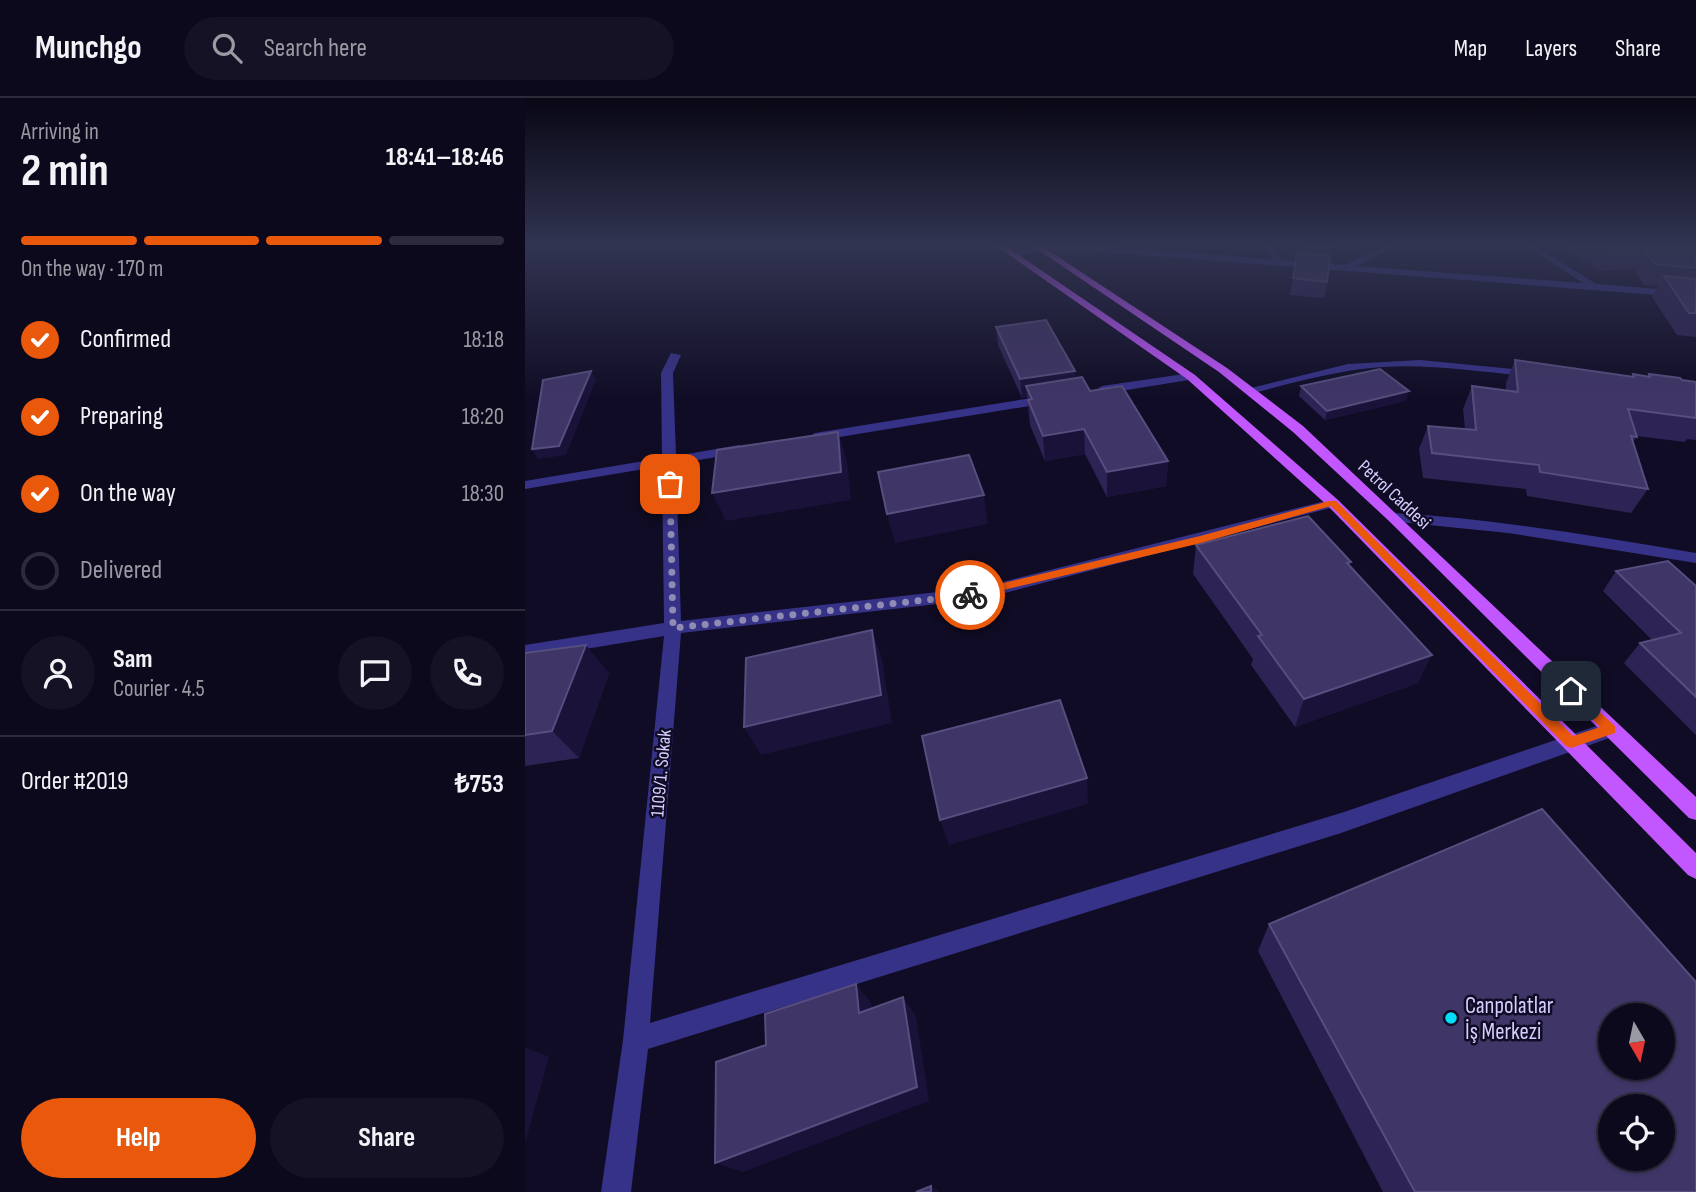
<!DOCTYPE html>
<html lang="en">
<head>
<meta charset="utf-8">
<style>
  body { margin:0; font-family:"Sofia Sans Condensed",sans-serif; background:#151225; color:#f1f3f6; height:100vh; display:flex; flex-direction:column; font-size:26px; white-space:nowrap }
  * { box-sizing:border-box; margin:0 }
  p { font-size:23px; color:#9a9aa3 }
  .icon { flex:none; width:38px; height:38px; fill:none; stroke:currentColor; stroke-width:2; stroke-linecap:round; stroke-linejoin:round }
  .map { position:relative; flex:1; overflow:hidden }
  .sheet { display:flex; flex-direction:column; background:#0c091c; width:525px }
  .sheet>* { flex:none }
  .needle { width:46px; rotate:171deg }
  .fabs { position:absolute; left:1073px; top:905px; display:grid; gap:14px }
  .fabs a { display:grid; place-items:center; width:77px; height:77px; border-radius:50%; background:#0c091c; box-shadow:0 2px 5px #0004,0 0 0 2px #2c2a3b; font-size:35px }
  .pin { position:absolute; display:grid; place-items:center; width:60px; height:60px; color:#fff; margin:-30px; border-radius:14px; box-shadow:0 4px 10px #0006 }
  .courier { position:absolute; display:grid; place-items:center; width:70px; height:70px; margin:-35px; border:5px solid #ea580c; border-radius:50%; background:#fff; color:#222; box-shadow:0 2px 9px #0007 }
  .head em { font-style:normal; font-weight:700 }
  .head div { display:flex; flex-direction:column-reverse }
  .head { display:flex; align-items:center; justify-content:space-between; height:119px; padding:0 21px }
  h1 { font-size:46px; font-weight:700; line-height:52px }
  .bar { display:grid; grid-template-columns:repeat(4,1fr); gap:10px 7px; align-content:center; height:84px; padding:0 21px }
  .bar i { height:9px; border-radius:5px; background:#2c2a3b }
  .bar .current { background:#ea580c }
  .bar p { grid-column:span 4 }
  .line { display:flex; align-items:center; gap:18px; padding:0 21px; border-top:2px solid #2c2a3b }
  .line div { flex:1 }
  .round { display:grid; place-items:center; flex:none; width:74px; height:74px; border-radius:37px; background:#151225 }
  ol { padding:0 21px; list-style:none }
  li { display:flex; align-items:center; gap:21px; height:77px }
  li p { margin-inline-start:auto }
  li .icon { padding:7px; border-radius:50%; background:#ea580c; color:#fff; stroke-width:4 }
  li:last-child { color:#9a9aa3 }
  li i { width:38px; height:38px; border:4px solid #2c2a3b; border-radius:50% }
  .button { display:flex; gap:14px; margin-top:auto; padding:14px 21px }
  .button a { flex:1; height:80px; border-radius:42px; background:#ea580c; color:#fff; font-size:28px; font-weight:700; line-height:80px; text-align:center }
  .button a+a { background:#151225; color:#f1f3f6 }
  header { display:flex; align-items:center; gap:42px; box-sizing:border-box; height:98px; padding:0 35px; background:#0c091c; border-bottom:2px solid #2c2a3b }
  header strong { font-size:33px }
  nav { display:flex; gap:38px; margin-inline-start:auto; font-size:24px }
  .search { width:490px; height:63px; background:#151225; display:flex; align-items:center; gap:18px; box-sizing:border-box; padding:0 24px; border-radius:38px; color:#9a9aa3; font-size:26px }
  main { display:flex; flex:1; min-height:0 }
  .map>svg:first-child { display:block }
</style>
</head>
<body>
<header>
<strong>Munchgo</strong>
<div class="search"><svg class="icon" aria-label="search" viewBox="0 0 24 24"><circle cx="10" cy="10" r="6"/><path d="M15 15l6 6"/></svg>Search here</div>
<nav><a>Map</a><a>Layers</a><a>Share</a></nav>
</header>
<main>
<section class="sheet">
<div class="head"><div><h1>2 min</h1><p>Arriving in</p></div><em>18:41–18:46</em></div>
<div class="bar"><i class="current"></i><i class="current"></i><i class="current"></i><i></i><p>On the way · 170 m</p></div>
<ol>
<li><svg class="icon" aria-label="check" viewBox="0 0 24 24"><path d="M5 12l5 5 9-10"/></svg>Confirmed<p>18:18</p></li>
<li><svg class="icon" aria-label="check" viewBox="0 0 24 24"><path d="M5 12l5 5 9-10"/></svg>Preparing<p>18:20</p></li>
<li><svg class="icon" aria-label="check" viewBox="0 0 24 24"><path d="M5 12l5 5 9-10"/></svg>On the way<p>18:30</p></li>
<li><i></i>Delivered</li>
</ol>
<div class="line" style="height:126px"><a class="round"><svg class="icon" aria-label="person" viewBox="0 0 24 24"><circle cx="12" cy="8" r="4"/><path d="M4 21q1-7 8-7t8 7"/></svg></a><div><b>Sam</b><p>Courier · 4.5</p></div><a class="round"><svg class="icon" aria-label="chat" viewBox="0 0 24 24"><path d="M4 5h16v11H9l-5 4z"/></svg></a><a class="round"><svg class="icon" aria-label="phone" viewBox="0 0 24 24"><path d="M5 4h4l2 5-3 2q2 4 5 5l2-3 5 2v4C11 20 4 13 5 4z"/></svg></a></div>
<div class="line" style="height:91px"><div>Order #2019</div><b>₺753</b></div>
<div class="button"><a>Help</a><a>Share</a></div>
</section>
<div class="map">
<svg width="1171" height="1094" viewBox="0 0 1171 1094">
  <rect width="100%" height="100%" fill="#100c25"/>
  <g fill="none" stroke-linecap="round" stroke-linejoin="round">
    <g fill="#363288" fill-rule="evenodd">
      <path d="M564,147l183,14 -8,-14h8l10,15 63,5 44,-20h10l-43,21 227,17 -58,-38h9l62,39 100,8v6l-607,-47 -47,1 -29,5 -5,-3 34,-8z"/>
      <path d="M146,255l10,2 -8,18 3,83 63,-11 7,4 -7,4 -63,11 5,157 301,-34 351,-88 7,4 -2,3 -356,93 -301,34 -31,390 691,-210 270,-92 7,2 3,6 -3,6 -277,98 -693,216 -17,143h-30l22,-152 41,-404 -139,23v-14l139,-22 -2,-157 -137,23v-8l137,-23 -1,-85z"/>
      <path d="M895,262l113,11 6,3 -6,3c-50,-5 -101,-13 -151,-10 -45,3 -89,16 -133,27l-6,-4 105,-26z"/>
      <path d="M666,275l4,2v4l-93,15 -6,-4 6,-4z"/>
      <path d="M525,297l6,4 -2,3 -239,39 -6,-4 6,-4z"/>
      <path d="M869,415c102,6 202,23 302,40v10l-188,-30 -119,-12 -2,-3 2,-3z"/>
    </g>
    <g fill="#c256ff" fill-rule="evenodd">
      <path d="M470,147h9l191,130 143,125 358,353v26l-8,-4 -360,-369 -141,-127z"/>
      <path d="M506,147h9l187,123 76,58 393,371v23l-7,-2 -300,-297 -96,-89 -74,-60z"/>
    </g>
  </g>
  <g fill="#2d2354">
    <path d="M774,147h37l-5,1 -2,10 -2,26 -3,16 -34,-3z"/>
    <path d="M1035,147h136v92l-19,-2 -25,-38 6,-11 -14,-1 -10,-16 -35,2z"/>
    <path d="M471,229l79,44v7l93,83 -2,25 -59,11 -22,-43 -40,7 -15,-36 -3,-28 -5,1 -24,-53z"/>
    <path d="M990,262l117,17 1,-3 15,2 1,-2 47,8v58l-9,-1 -2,3 -48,-6 -4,7 15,46 -17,24 -104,-17 -1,-7 -103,-11 -4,-29 9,-23 37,3 -2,-20 9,-23 34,4v-7z"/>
    <path d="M776,288l105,15 -81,19 -26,-24z"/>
    <path d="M671,447l154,21 68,117 -123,44 -44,-62 2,-6 -60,-85z"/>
    <path d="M1091,473l80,15v149l-72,-72 16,-20 12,-3 -49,-49z"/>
    <path d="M0,555l84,20 -30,85 -54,8z"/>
    <path d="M744,826l427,268h-313l-125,-241z"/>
  </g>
  <g fill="#1a1239">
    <path d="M66,273l5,9 -30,75 -28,4 -6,-10z"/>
    <path d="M550,273l1,18 -50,-3 1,11 -5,1 -2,-19z"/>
    <path d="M884,293l-3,10 -81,19 2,-9z"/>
    <path d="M559,331l1,25 -40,7 -2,-25z"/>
    <path d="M313,334l9,28 4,40 -125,21 -14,-28z"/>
    <path d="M643,363l-2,25 -59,11v-25z"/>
    <path d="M459,397l4,29 -93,19 -8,-29z"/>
    <path d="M347,532l10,29 10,64 -131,32 -17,-28z"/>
    <path d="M61,547l23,28 -30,85 -27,-27z"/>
    <path d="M907,557l-14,28 -123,44 9,-28z"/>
    <path d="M562,680l1,26 -139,41 -9,-25z"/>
    <path d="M331,886l15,19 4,28 -16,-18z"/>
    <path d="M378,899l13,19 13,85 -186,71 -28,-9z"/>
    <path d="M0,949l24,10 -24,86z"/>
    <path d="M406,1088l9,6h-9z"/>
  </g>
  <g fill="#3f3566" stroke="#564e7e" stroke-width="2" fill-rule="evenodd">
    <path d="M774,147h32v3z"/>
    <path d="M1074,147h97v23l-41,-4 -11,-15 -35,2z"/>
    <path d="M772,155l33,3 -3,26 -34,-4z"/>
    <path d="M1139,178l32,3v34h-7z"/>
    <path d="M521,222l29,51 -55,8 -24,-52z"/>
    <path d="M990,262l119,17 -1,-3 17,3 -1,-3 31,4 2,2 14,2v36l-68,-9 9,28 -6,-1 17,53 -108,-17 -1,-7 -107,-12 -4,-27 48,4 -4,-44 46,6z"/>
    <path d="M855,271l29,22 -82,20 -26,-25z"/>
    <path d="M66,273l-32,75 -27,3 11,-69z"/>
    <path d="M557,279l8,14 32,-5 46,75 -61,11 -23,-43 -41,7 -15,-36 4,-1 -6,-13z"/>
    <path d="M313,334l3,40 -129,21 5,-43z"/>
    <path d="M444,357l15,40 -97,19 -9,-42z"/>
    <path d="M783,418l43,46 -4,1 85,92 -128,44 -46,-63 4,-1 -66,-90z"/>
    <path d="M1143,463l28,25v111l-56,-54 41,-10 -65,-62z"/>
    <path d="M347,532l9,65 -137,32 2,-69z"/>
    <path d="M61,547l-34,86 -27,4v-82z"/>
    <path d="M535,602l27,78 -147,42 -18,-84z"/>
    <path d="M1017,711l154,173v210h-281l-146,-268zM1085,917h53v53h-53zM1085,1008h53v52h-53z"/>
    <path d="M331,886l3,29 44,-16 14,90 -202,76 1,-101 50,-17 -1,-31z"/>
    <path d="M406,1088v6h-15z"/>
  </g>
  <linearGradient id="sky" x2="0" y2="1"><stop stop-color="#090714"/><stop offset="0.49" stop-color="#313451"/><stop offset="1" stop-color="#313451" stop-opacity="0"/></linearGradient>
  <rect width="1171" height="300" fill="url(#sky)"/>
  <path fill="#ea580c" d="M804,403h7l237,235 27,-9 -33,-33 -2,-3 6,-5 44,40v7l-44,15 -5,-2 -235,-240 -130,37 -231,55 -6,-3 6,-4 230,-55z"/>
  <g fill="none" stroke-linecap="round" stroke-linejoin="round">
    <path stroke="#908bb3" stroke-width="7" stroke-dasharray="0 12.6" d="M145,386l3,144 297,-33"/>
  </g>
  <circle fill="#00defa" stroke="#100c25" stroke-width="2.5" cx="926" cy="920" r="7"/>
  <g text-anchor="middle" stroke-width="5" stroke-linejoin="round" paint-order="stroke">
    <g font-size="19" fill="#d5cfff" stroke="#100c25">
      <text transform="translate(870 396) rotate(43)" y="7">Petrol Caddesi</text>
      <text transform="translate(135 675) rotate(-85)" y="7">1109/1. Sokak</text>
    </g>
    <g font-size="23" fill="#d5cfff" stroke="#100c25" text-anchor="start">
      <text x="940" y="915">Canpolatlar<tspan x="940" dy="26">İş Merkezi</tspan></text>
    </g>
  </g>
</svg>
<div class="fabs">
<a><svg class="needle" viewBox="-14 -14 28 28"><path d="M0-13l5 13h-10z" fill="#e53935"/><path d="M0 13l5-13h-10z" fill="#9a9aa3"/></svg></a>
<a><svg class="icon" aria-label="locate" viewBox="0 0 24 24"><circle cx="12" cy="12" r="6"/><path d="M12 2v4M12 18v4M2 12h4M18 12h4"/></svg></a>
</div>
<div class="pin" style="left:145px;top:386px;background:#ea580c"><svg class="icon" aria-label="bag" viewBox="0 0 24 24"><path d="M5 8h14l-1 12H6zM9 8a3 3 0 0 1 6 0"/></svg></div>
<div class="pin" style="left:1046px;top:593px;background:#1f2937"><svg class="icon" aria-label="home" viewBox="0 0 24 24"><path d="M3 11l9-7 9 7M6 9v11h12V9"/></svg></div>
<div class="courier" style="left:445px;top:497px"><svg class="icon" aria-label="bike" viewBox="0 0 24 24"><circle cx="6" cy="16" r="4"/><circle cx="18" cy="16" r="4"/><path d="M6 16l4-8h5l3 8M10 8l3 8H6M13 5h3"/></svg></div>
</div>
</main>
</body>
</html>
